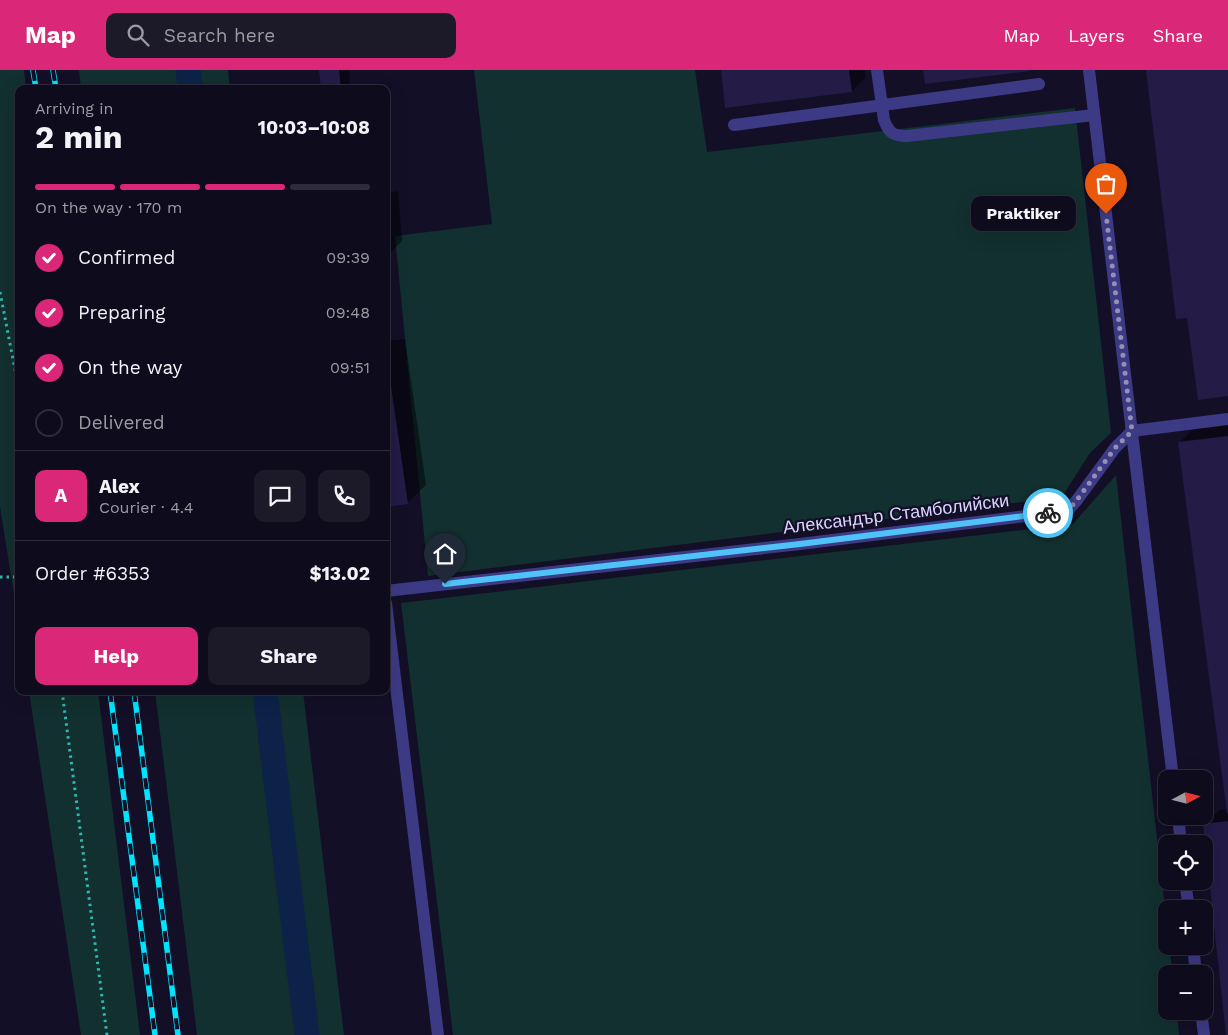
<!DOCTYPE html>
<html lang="en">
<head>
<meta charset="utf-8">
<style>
  body { margin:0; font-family:"Work Sans",sans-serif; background:#1c1929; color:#f1f3f6; height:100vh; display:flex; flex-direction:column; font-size:19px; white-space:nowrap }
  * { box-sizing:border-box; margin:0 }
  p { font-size:16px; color:#9b9ba3 }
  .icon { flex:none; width:28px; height:28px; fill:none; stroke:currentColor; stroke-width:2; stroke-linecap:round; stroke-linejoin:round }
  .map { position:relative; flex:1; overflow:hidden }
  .details { position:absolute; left:15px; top:15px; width:375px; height:610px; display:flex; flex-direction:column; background:#0e0b1c; border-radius:10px; box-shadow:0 5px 20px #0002,0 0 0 1px #2e2b3b }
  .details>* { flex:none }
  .needle { width:32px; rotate:83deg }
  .fabs { position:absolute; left:1158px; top:700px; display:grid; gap:10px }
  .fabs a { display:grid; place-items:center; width:55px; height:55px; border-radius:10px; background:#0e0b1c; box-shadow:0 5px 20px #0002,0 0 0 1px #2e2b3b; font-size:25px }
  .pin { position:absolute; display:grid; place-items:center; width:42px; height:42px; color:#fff; margin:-51px -21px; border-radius:50% 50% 50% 0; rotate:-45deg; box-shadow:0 0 5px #0007 }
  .pin .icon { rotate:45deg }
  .courier { position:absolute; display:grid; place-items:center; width:50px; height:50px; margin:-25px; border:4px solid #4fc3f7; border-radius:50%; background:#fff; color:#222; box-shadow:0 1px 6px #0007 }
  .bubble { position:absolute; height:35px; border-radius:10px; background:#0e0b1c; box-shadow:0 5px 20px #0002,0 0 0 1px #2e2b3b; font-size:16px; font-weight:700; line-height:35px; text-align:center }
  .headline em { font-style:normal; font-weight:700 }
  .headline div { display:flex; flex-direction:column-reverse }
  .headline { display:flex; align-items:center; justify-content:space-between; height:85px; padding:0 20px }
  h1 { font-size:32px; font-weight:700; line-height:38px }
  .bar { display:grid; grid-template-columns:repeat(4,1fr); gap:8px 5px; align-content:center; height:60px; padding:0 20px }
  .bar i { height:6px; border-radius:4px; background:#2e2b3b }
  .bar .active { background:#db2777 }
  .bar p { grid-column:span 4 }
  .line { display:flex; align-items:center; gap:12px; padding:0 20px; border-top:1px solid #2e2b3b }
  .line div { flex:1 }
  .round { display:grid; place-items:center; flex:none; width:52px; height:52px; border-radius:10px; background:#1c1929 }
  ol { padding:0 20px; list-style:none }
  li { display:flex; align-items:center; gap:15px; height:55px }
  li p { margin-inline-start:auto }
  li .icon { padding:5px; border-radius:50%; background:#db2777; color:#fff; stroke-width:4 }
  li:last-child { color:#9b9ba3 }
  li i { width:28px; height:28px; border:2px solid #2e2b3b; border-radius:50% }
  .cta { display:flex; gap:10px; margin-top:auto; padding:10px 20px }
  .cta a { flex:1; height:58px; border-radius:10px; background:#db2777; color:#fff; font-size:20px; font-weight:700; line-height:58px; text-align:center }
  .cta a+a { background:#1c1929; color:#f1f3f6 }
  header { display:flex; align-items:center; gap:30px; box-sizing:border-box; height:70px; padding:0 25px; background:#db2777; color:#fff }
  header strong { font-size:24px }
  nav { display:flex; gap:28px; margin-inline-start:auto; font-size:18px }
  .search { width:350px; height:45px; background:#1c1929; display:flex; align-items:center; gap:12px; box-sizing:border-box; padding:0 18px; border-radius:10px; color:#9b9ba3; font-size:19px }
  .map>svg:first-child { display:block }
</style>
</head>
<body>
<header>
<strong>Map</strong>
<div class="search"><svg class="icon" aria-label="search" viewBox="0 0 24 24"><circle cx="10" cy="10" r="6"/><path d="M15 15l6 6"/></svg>Search here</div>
<nav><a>Map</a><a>Layers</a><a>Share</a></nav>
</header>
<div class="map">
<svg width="1228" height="965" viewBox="0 0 1228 965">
  <rect width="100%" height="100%" fill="#130f26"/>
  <g fill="#12302f">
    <path d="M0,0h24l2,19h-7v536l-19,-118z"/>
    <path d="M79,0h149l2,19h-149z"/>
    <path d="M474,0h221l12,82 368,-44 36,325 -21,20 -28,44 -634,79 -33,-340 97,-12z"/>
    <path d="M1116,405l50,443v28h3l4,28h-7v37h11l2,24h-726l-52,-432 672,-79z"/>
    <path d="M29,621h69l42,344h-59z"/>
    <path d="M155,621h148l41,344h-147z"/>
  </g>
  <g fill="#0007">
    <path d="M321,0h28l1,15 -4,4h-24z"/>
    <path d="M722,0h143l1,7 -14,14z"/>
    <path d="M398,121l4,50 -14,14h-2v-62z"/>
    <path d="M405,269l21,146 -19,18 -21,3v-165z"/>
    <path d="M1228,354v611l-23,-211 14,-14 9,-1 -49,-366 14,-14z"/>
  </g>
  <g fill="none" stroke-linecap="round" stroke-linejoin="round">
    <g stroke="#0c2248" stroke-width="25">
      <path d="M188,0l2,19"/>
      <path d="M265,621l42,344"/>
    </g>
  </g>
  <g fill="#241b47">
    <path d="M319,0h20l2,19h-20z"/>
    <path d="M721,0h128l3,22 -127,16z"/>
    <path d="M923,0h106v1l-104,13z"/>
    <path d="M1146,0h82v326l-30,4 -11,-82 -11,1z"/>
    <path d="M386,288h1l21,146 -22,3z"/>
    <path d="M1228,366v377h-1l-49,-371z"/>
    <path d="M1228,751v214h-2l-23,-211z"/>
  </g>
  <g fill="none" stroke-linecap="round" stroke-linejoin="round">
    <g stroke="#2fb8b0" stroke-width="3" stroke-dasharray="2.5 4" stroke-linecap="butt">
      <path d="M0,222l19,98"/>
      <path d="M0,507h19"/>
      <path d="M62,621l45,344"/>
    </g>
    <g stroke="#3d3a85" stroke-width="12">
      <path d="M877,0l7,50c5,13 9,16 23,16l187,-21"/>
      <path d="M734,55l305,-41"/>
      <path d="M1132,361l96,-12"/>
    </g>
    <g stroke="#3d3a85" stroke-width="12">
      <path d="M1089,0l84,709"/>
      <path d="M386,521l414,-47 258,-32 12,-4 7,-8 38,-52 17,-17"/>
      <path d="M386,533l52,432"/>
      <path d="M1178,746l3,28"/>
      <path d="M1185,811l4,28"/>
      <path d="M1193,876l3,28"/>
      <path d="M1201,941l3,24"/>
    </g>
    <defs>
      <g id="rail">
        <path d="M33,0l3,19"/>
        <path d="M53,0l3,19"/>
        <path d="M110,621l45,344"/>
        <path d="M134,621l44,344"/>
      </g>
    </defs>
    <use href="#rail" stroke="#00e5ff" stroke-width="5.5"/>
    <use href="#rail" stroke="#130f26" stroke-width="4" stroke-dasharray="11" stroke-linecap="butt"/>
  </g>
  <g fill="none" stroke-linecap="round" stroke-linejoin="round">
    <path stroke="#948fb3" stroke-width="5" stroke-dasharray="0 9" d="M1048,443l10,-1 12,-4 7,-8 38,-52 17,-17 -26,-217"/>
    <path stroke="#4fc3f7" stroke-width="6" d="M445,514l355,-40 248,-31"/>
  </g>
  <g text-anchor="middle" stroke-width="4.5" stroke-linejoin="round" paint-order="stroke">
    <g font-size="18" fill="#d9d4ff" stroke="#130f26">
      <text transform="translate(896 444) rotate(-7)" y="6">Александър Стамболийски</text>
    </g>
  </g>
</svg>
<div class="fabs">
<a><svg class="needle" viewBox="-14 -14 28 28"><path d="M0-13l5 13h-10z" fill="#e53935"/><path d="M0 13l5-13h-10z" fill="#9b9ba3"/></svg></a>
<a><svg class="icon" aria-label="locate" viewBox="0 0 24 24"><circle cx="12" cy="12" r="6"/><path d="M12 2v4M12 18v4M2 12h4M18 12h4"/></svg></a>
<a>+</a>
<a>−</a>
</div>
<div class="pin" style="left:1106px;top:144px;background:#ea580c"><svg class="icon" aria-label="bag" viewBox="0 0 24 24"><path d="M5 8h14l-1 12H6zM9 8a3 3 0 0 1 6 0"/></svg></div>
<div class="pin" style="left:445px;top:514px;background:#1f2937"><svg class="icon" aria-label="home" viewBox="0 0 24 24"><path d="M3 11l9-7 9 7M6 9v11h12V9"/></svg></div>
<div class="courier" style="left:1048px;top:443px"><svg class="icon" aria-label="bike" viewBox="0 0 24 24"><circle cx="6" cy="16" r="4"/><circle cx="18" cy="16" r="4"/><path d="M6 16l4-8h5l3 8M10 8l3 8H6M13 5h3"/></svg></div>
<div class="bubble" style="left:971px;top:126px;width:105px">Praktiker</div>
<section class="details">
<div class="headline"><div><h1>2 min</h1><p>Arriving in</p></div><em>10:03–10:08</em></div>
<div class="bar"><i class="active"></i><i class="active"></i><i class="active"></i><i></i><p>On the way · 170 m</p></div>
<ol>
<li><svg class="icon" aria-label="check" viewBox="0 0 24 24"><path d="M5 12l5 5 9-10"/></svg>Confirmed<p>09:39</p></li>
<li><svg class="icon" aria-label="check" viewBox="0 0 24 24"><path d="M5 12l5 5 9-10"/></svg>Preparing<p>09:48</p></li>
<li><svg class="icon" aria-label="check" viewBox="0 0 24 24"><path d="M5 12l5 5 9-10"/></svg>On the way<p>09:51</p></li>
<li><i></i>Delivered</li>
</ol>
<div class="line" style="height:90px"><b class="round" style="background:#db2777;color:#fff">A</b><div><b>Alex</b><p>Courier · 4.4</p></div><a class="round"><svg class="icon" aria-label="chat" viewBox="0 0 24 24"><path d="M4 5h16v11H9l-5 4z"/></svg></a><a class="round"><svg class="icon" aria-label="phone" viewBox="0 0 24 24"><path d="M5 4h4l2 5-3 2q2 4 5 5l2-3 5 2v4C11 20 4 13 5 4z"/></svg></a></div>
<div class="line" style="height:65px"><div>Order #6353</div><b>$13.02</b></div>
<div class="cta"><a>Help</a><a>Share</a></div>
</section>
</div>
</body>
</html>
